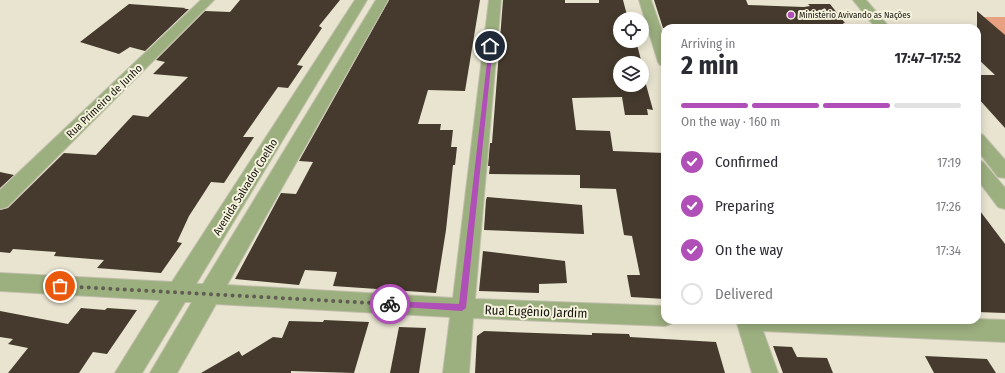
<!DOCTYPE html>
<html lang="en">
<head>
<meta charset="utf-8">
<style>
  body { margin:0; font-family:"Fira Sans Condensed",sans-serif; background:#f2f2f3; color:#2b2b33; height:100vh; display:flex; flex-direction:column; font-size:15px; white-space:nowrap }
  * { box-sizing:border-box; margin:0 }
  p { font-size:13px; color:#7c7c81 }
  .icon { flex:none; width:22px; height:22px; fill:none; stroke:currentColor; stroke-width:2; stroke-linecap:round; stroke-linejoin:round }
  .map { position:relative; flex:1; overflow:hidden }
  .panel { position:absolute; left:661px; top:24px; width:320px; height:300px; display:flex; flex-direction:column; background:#fff; border-radius:12px; box-shadow:0 2px 10px #0003 }
  .panel>* { flex:none }
  .buttons { position:absolute; left:613px; top:12px; display:grid; gap:8px }
  .buttons a { display:grid; place-items:center; width:36px; height:36px; border-radius:50%; background:#fff; box-shadow:0 2px 10px #0003; font-size:20px }
  .pin { position:absolute; display:grid; place-items:center; width:34px; height:34px; color:#fff; margin:-17px; border:2px solid #fff; border-radius:50%; box-shadow:0 1px 4px #0007 }
  .courier { position:absolute; display:grid; place-items:center; width:40px; height:40px; margin:-20px; border:3px solid #b04fb7; border-radius:50%; background:#fff; color:#222; box-shadow:0 1px 5px #0007 }
  .summary em { font-style:normal; font-weight:700 }
  .summary div { display:flex; flex-direction:column-reverse }
  .summary { display:flex; align-items:center; justify-content:space-between; height:68px; padding:0 20px }
  h1 { font-size:26px; font-weight:700; line-height:30px }
  .bar { display:grid; grid-template-columns:repeat(4,1fr); gap:6px 4px; align-content:center; height:48px; padding:0 20px }
  .bar i { height:5px; border-radius:3px; background:#e1e1e2 }
  .bar .on { background:#b04fb7 }
  .bar p { grid-column:span 4 }
  ol { padding:0 20px; list-style:none }
  li { display:flex; align-items:center; gap:12px; height:44px }
  li p { margin-inline-start:auto }
  li .icon { padding:4px; border-radius:50%; background:#b04fb7; color:#fff; stroke-width:4 }
  li:last-child { color:#7c7c81 }
  li i { width:22px; height:22px; border:2px solid #e1e1e2; border-radius:50% }
  .map>svg:first-child { display:block }
</style>
</head>
<body>
<div class="map">
<svg width="1005" height="373" viewBox="0 0 1005 373">
  <rect width="100%" height="100%" fill="#e8e4d0"/>
  <path fill="#e7a181" d="M983,17h22v19z"/>
  <g fill="#453a2d">
    <path d="M240,0h100l-21,26 3,2 -25,37 6,1 -15,22 -10,-1 -35,50h11l-30,46 -13,-1 -22,34 -12,26 5,1 -21,30 -64,-5 7,-8 -50,-4 2,-4 -43,-3 -3,4 -10,-1v-42l8,-2 56,-55 32,2 37,-40 15,2 40,-40 -35,-3 12,-12 -9,-2 49,-49 25,1z"/>
    <path d="M389,0h91l-15,91 -37,-1 -10,34h23l-1,6h13l-2,17h6l-2,18h-2l-7,65 -10,63 -103,-7 4,-14 -32,-2 -6,15 -64,-6 46,-86 15,1 17,-32 -14,-1z"/>
    <path d="M503,0h62v3h34v-3h24l5,19h-8v22h16l5,19h-2l1,3h-20v22h22v-15l11,40 -6,-1 1,6h-23l-3,-18 -50,1 4,32 34,1 3,20 52,2v146l-34,-2 -4,-22h13l-8,-39 -8,-1 -8,-46 -36,-1v-13l-91,-1 1,-8h-2l2,-23h2z"/>
    <path d="M654,0h92l2,5 56,2 6,-1 -2,-2h22l15,19h-2l2,3 -97,-2 3,4h-88z"/>
    <path d="M129,4l57,4 -2,1h5l-44,42 -15,-4 -11,7 -39,-12z"/>
    <path d="M977,11l28,24v93l-28,-31v-22h18l-18,-17z"/>
    <path d="M0,172l14,3 -14,13z"/>
    <path d="M487,197l95,8 2,29 -100,-4 2,-30z"/>
    <path d="M977,207l28,37v69l-28,-1z"/>
    <path d="M483,251l82,10 2,22 -28,1v9l-60,-2z"/>
    <path d="M81,308l24,2 2,-2 30,2 -30,44 -14,-2 -14,21h-71l20,-25 -20,-4 5,-5 -13,-2v-26l68,13z"/>
    <path d="M324,320l45,2 -15,51 -63,-2v2h-90l38,-22 3,5 31,-19 9,1 7,-17 34,1z"/>
    <path d="M399,327l27,1 -7,45h-29z"/>
    <path d="M484,331l108,4v-2l37,1 1,3 86,5 9,31h-250l2,-37z"/>
    <path d="M773,346l19,1 5,10 30,1 6,15h-50z"/>
    <path d="M925,356l62,3 9,14h-62z"/>
  </g>
  <g fill="none" stroke-linecap="round" stroke-linejoin="round">
    <defs>
      <g id="street">
        <path d="M201,0h13l-207,207 -7,2v-19z"/>
        <path d="M355,0h12l-171,284h7l173,-284h12l-161,285 226,13 36,-298h12l-26,299 190,7v14h10l-2,3 -8,3 -192,-8 -4,55h-26l7,-56 -234,-13 -39,69h-27l42,-71h-7l-43,71h-27l45,-73 -160,-9v-18l172,9z"/>
        <path d="M639,0h12l14,40v26l-5,-1 -2,-3z"/>
        <path d="M853,0h13l24,28h-14z"/>
        <path d="M977,133l6,2 22,25v18l-7,-1 -21,-27z"/>
        <path d="M977,160l6,2 22,26v21l-7,-2 -21,-28z"/>
        <path d="M977,319l28,1v22l-242,-11 15,42h-26l-16,-53z"/>
      </g>
    </defs>
    <use href="#street" stroke="#c2bfad" stroke-width="2"/>
    <use href="#street" fill="#9caf7f" fill-rule="evenodd"/>
  </g>
  <path fill="#b04fb7" d="M489,45l4,1 -27,262 -4,3 -75,-5 -1,-2 4,-3 69,3z"/>
  <g fill="none" stroke-linecap="round" stroke-linejoin="round">
    <path stroke="#605d52" stroke-width="4" stroke-dasharray="0 7.2" d="M60,286l330,18"/>
  </g>
  <circle fill="#b04fb7" stroke="#f5f2dd" stroke-width="1.5" cx="791" cy="15" r="4"/>
  <g text-anchor="middle" stroke-width="4" stroke-linejoin="round" paint-order="stroke">
    <g font-size="9" fill="#17150e" stroke="#f5f2dd" text-anchor="start">
      <text x="799" y="18">Ministério Avivando as Nações</text>
    </g>
    <g font-size="11" fill="#17150e" stroke="#f5f2dd">
      <text transform="translate(104 101) rotate(-44)" y="4">Rua Primeiro de Junho</text>
      <text transform="translate(245 187) rotate(-58)" y="4">Avenida Salvador Coelho</text>
    </g>
    <g font-size="13" fill="#17150e" stroke="#f5f2dd">
      <text transform="translate(536 311) rotate(2)" y="5">Rua Eugênio Jardim</text>
    </g>
  </g>
</svg>
<div class="buttons">
<a><svg class="icon" aria-label="locate" viewBox="0 0 24 24"><circle cx="12" cy="12" r="6"/><path d="M12 2v4M12 18v4M2 12h4M18 12h4"/></svg></a>
<a><svg class="icon" aria-label="layers" viewBox="0 0 24 24"><path d="M12 4l9 5-9 5-9-5zM3 14l9 5 9-5"/></svg></a>
</div>
<div class="pin" style="left:60px;top:286px;background:#ea580c"><svg class="icon" aria-label="bag" viewBox="0 0 24 24"><path d="M5 8h14l-1 12H6zM9 8a3 3 0 0 1 6 0"/></svg></div>
<div class="pin" style="left:490px;top:46px;background:#1f2937"><svg class="icon" aria-label="home" viewBox="0 0 24 24"><path d="M3 11l9-7 9 7M6 9v11h12V9"/></svg></div>
<div class="courier" style="left:390px;top:304px"><svg class="icon" aria-label="bike" viewBox="0 0 24 24"><circle cx="6" cy="16" r="4"/><circle cx="18" cy="16" r="4"/><path d="M6 16l4-8h5l3 8M10 8l3 8H6M13 5h3"/></svg></div>
<section class="panel">
<div class="summary"><div><h1>2 min</h1><p>Arriving in</p></div><em>17:47–17:52</em></div>
<div class="bar"><i class="on"></i><i class="on"></i><i class="on"></i><i></i><p>On the way · 160 m</p></div>
<ol>
<li><svg class="icon" aria-label="check" viewBox="0 0 24 24"><path d="M5 12l5 5 9-10"/></svg>Confirmed<p>17:19</p></li>
<li><svg class="icon" aria-label="check" viewBox="0 0 24 24"><path d="M5 12l5 5 9-10"/></svg>Preparing<p>17:26</p></li>
<li><svg class="icon" aria-label="check" viewBox="0 0 24 24"><path d="M5 12l5 5 9-10"/></svg>On the way<p>17:34</p></li>
<li><i></i>Delivered</li>
</ol>
</section>
</div>
</body>
</html>
